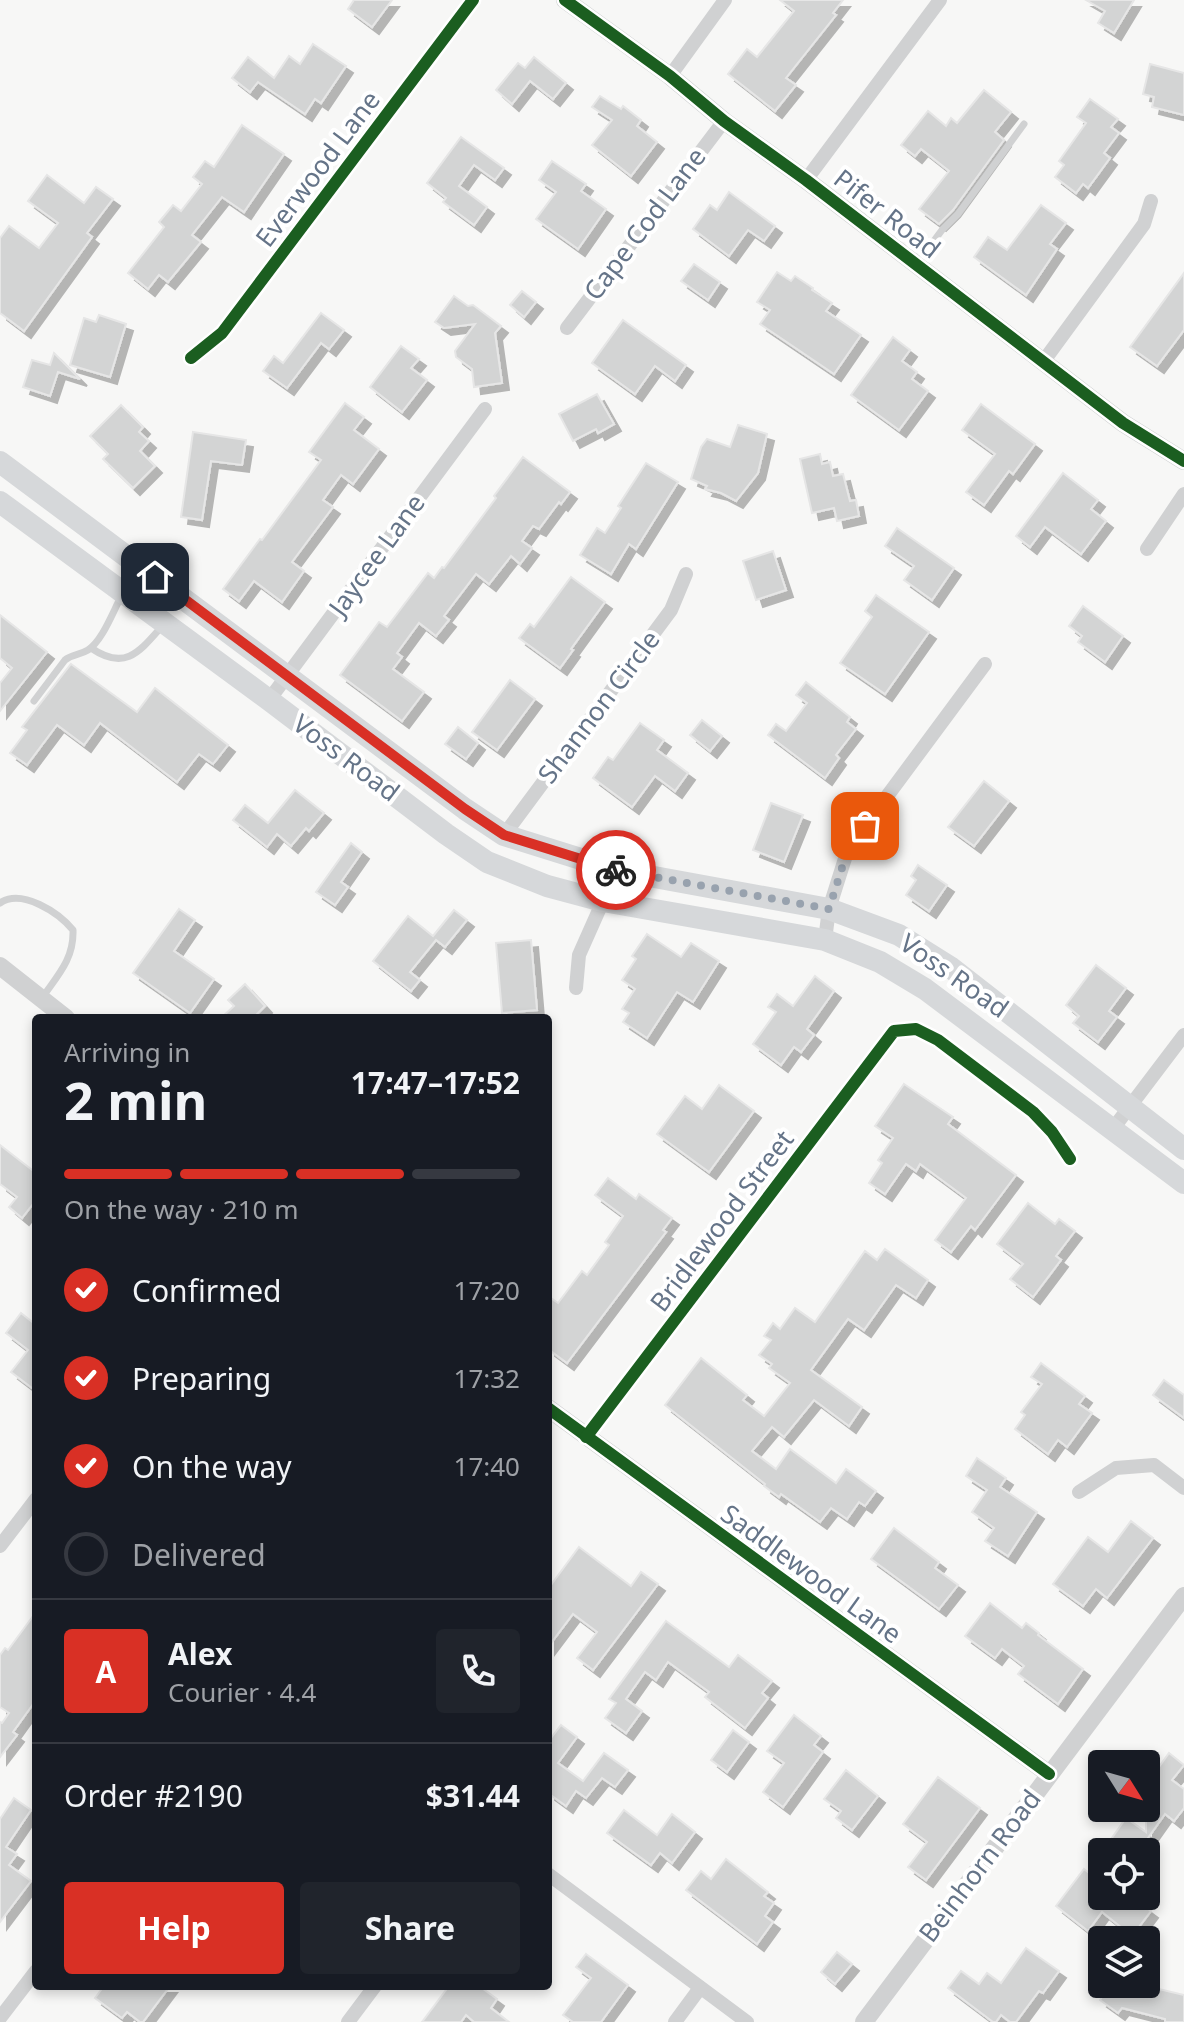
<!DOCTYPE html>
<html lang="en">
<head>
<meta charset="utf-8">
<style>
  body { margin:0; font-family:"Noto Sans",sans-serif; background:#20242c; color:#f1f3f6; height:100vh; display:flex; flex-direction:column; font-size:30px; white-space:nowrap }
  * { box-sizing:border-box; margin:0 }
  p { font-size:26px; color:#9ea1a6 }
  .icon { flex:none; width:44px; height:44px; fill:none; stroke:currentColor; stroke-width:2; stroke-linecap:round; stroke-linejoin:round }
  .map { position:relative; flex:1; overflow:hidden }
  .sheet { position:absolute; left:32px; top:1014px; width:520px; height:976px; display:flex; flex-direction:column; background:#171b24; border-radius:8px; box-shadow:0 4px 12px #0003 }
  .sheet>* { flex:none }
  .needle { width:52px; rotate:127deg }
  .fabs { position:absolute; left:1088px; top:1750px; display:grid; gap:16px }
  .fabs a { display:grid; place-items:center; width:72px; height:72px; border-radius:8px; background:#171b24; box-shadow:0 4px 12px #0003; font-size:40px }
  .pin { position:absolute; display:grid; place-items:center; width:68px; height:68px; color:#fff; margin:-34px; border-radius:16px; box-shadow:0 4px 12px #0006 }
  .courier { position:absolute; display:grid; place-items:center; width:80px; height:80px; margin:-40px; border:6px solid #d93025; border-radius:50%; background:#fff; color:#222; box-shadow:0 2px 10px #0007 }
  .headline em { font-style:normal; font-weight:700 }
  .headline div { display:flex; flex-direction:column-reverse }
  .headline { display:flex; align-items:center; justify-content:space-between; height:136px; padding:0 32px }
  h1 { font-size:52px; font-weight:700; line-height:60px }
  .bar { display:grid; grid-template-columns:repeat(4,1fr); gap:12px 8px; align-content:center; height:96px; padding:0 32px }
  .bar i { height:10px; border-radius:6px; background:#363941 }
  .bar .current { background:#d93025 }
  .bar p { grid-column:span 4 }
  .line { display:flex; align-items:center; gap:20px; padding:0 32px; border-top:2px solid #363941 }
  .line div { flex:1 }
  .round { display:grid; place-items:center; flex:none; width:84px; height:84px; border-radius:8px; background:#20242c }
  ol { padding:0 32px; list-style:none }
  li { display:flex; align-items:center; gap:24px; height:88px }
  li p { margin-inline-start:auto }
  li .icon { padding:8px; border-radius:50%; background:#d93025; color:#fff; stroke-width:4 }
  li:last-child { color:#9ea1a6 }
  li i { width:44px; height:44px; border:4px solid #363941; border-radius:50% }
  .cta { display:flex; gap:16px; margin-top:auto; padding:16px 32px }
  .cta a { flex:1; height:92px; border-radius:8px; background:#d93025; color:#fff; font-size:32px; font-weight:700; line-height:92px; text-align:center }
  .cta a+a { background:#20242c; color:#f1f3f6 }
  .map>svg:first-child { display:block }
</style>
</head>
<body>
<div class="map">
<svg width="1184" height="2022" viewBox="0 0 1184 2022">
  <defs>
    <filter id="shadow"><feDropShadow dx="7" dy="7" stdDeviation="0" flood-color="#0004"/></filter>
  </defs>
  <rect width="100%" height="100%" fill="#f7f7f6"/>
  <g fill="#d3d4d4" stroke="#e6e6e6" stroke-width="2" filter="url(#shadow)">
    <path d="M354,0h38l-20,27 -24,-18z"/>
    <path d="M780,0h63l-10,13 3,2 -50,63 10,7 -21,26 -47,-37 19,-25 10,8 37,-46z"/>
    <path d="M1086,0h48l-20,33 -16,-10 7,-12z"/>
    <path d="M313,44l33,22 -25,37 -6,-4 -10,15 -47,-32 -8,10 -18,-14 16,-21 26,21 15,-22 11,8z"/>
    <path d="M534,57l32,26 -13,16 -23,-18 -18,23 -16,-14 22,-27 7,5z"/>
    <path d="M1150,64l34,9v42l-32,-8 2,-10 -11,-3z"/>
    <path d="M984,90l27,22 -16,20 9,8 -51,70 -14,14 -20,-15 30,-38 -28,-22 -6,7 -14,-11 27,-34 18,15 5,-8 6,5z"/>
    <path d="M600,96l21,13 2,-3 18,14 -4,6 20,16 -26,34 -39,-31 20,-25 -20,-13z"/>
    <path d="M1090,99l28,20 -7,8 8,6 -15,20 6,5 -22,30 -5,-4 -7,9 -21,-16 9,-12 -5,-4 27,-38 -9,-6z"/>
    <path d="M242,125l42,29 -40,58 -22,-15 -30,38 9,7 -33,40 -9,-7 -11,14 -20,-16 36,-46 -5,-5 14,-17 8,6 21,-27 -9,-7 12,-16 9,6z"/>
    <path d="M461,137l43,31 -9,12 -21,-15 -15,21 28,21 -13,18 -31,-23 3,-4 -19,-15z"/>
    <path d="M552,161l34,23 -5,7 25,18 -28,40 -42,-30 20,-27 -17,-12z"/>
    <path d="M47,175l37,28 12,-16 17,12 -26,34 5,4 -68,94 -24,-18v-75l9,-12 30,22 19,-25 -30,-22z"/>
    <path d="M729,192l46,34 -11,15 -16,-11 -19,26 -36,-27 17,-24 7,5z"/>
    <path d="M1041,205l25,18 -16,21 7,5 -31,46 -52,-38 14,-20 19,13z"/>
    <path d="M694,264l26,18 -12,18 -27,-19z"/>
    <path d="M777,272l14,9 4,-5 18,12 -1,2 20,13 -6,8 35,24 -27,39 -74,-50 10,-14 -13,-8z"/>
    <path d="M1184,273v57l-27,36 -27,-19z"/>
    <path d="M522,291l14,11 -12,15 -14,-12z"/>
    <path d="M454,296l14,10 5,-1 28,21 -6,7 7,50 -28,4 -2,-18 -16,-12 -1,-6 20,-27 -31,4 -9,-6z"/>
    <path d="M321,313l23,17 -15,19 -8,-6 -34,45 -24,-17 11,-15 9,7z"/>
    <path d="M99,315l27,9 -16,53 -40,-12 14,-47 12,4z"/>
    <path d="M623,320l63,45 -11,16 -20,-15 -20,28 -43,-31z"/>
    <path d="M893,337l17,13 -8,11 15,11 -5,7 16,12 -29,39 -48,-35z"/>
    <path d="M401,346l18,13 -8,9 16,12 -25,32 -32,-25z"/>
    <path d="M54,353l26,26 -22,-7 -8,24 -27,-9 9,-27 18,5z"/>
    <path d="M597,394l17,30 -16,9 -2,-4 -23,12 -14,-27z"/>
    <path d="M345,403l19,14 -10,13 25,19 -26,35 -12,-9 -18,25 10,7 -41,55 12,9 -22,31 -28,-21 -15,20 -16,-12 37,-50 2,1 59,-80 -12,-8z"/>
    <path d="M981,404l54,40 -22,30 -4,-3 -25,34 -18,-13 29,-38 -33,-24z"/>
    <path d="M121,405l22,22 -4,5 10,9 -9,10 15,15 -22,22 -30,-29 5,-5 -18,-18z"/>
    <path d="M738,425l29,9 -9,39 -22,28 -15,-8 -16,-4 2,-3 -16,-7 10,-32 6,-8 23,8z"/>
    <path d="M193,432l53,8 -4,25 -31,-4 -9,59 -21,-3z"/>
    <path d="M820,454l2,10 8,-2 3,14 10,-2 7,27 6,-1 3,16 -22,5 -3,-13 -22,5 -12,-54z"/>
    <path d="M523,457l47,35 -9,12 -2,-2 -20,27 -6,-3 -11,15 10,7 -12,16 -9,-8 -22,28 -13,-10 -32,42 5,4 -13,16 -17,-13 -22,30 5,4 -9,12 31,23 -22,29 -62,-46 39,-53 8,5 41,-54 6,5 8,-11 2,1 52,-70 -2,-2z"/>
    <path d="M646,463l32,19 -42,67 -7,-5 -18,30 -31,-19 17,-27 8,5 16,-25 -3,-2z"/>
    <path d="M1063,473l35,27 -7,9 15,12 -25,33 -36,-27 -15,20 -14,-11z"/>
    <path d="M897,528l57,40 -22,32 -28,-20 10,-14 -29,-20z"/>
    <path d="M773,551l13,39 -30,10 -13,-39z"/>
    <path d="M571,577l34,25 -34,47 2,1 -13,18 -41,-30 11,-14 4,3z"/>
    <path d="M876,595l53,37 -44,62 -45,-31 32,-46 -7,-6z"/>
    <path d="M1083,606l40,30 -18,26 -27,-20 4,-6 -13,-10z"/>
    <path d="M0,615l47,37 -47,59v-28l12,-15 -12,-10z"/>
    <path d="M71,664l66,48 18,-24 73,57 -15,19 -14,-10 -22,28 -77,-59 -16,22 -27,-20 -30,40 -17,-12 17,-23 -5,-3z"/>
    <path d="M510,680l25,19 -38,51 -25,-18z"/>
    <path d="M806,682l44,35 -3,5 9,7 -20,26 3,3 -14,20 -57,-43 8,-11 10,7 21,-28 -11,-8z"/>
    <path d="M702,720l20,16 -12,15 -20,-16z"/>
    <path d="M640,723l24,17 -7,10 31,23 -13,18 -20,-15 -23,31 -39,-29 15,-21 5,3z"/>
    <path d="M458,727l20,16 -12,16 -21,-15z"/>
    <path d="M984,781l25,20 -35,45 -26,-19z"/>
    <path d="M295,790l29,23 -15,18 -3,-3 -15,18 -14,-12 -10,13 -34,-27 12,-15 23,18z"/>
    <path d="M771,803l32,12 -19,47 -31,-12z"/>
    <path d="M351,843l11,9 -21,30 7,5 -13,18 -19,-13z"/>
    <path d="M918,865l29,20 -18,26 -23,-16 10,-15 -5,-4z"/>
    <path d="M179,909l16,11 -21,31 40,28 -24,34 -57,-40z"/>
    <path d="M454,910l13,10 -22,27 -9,-7 -26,32 10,8 -9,11 -38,-30 35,-45 25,20z"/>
    <path d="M647,934l34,23 10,-14 28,18 -26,41 -16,-10 -30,46 -24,-16 6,-9 -7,-4 13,-20 -13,-9 14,-21 -4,-3z"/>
    <path d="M531,940l6,70 -35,3 -6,-70z"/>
    <path d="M1096,965l30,23 -17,23 8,6 -19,25 -25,-19 6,-7 -13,-11z"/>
    <path d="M815,976l19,15 -27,38 7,6 -13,17 -7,-5 -13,18 -28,-21 23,-32 -8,-5 9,-13 16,12z"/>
    <path d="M245,984l20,22 -12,12h-32l13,-12 -6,-6z"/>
    <path d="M904,1084l49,33 -5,7 68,51 -41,55 -4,-4 -20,26 -16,-12 31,-42 -46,-34 -4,7 -10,-7 -21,30 -16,-11 13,-20 -4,-3 15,-22 -18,-12z"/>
    <path d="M719,1085l35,26 -45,61 -52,-38 28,-38 17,13z"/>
    <path d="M0,1145l36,28v27l-14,18 -13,-11 8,-10 -17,-13z"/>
    <path d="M608,1178l28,21 3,-5 33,24 -9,12 3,2 -99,131 -19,-14v-53l10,7 24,-32 5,4 22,-30 -4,-3 18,-26 -28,-21z"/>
    <path d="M1028,1203l27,21 4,-5 16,12 -19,25 5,4 -28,37 -23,-18 13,-15 -26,-20z"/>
    <path d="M885,1249l43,31 -12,18 -20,-13 -32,45 -16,-11 -37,51 51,37 -13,19 -35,-26 -30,37 -12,-10 -20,24 24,18 14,-20 46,34 10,-14 30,22 -11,15 -6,-4 -12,17 -16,-11 -11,14 -39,-28 -2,3 -15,-11 1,-2 -100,-79 36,-47 46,37 -4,5 21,16 26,-33 -21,-15 3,-4 -13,-9 12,-15 -7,-4 9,-13 7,6 15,-21 20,14 50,-71 12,9z"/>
    <path d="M21,1313l15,12v66l-25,-19 17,-22 -22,-17z"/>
    <path d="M1041,1363l44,33 -6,8 13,9 -25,34 -9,-7 -10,14 -33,-25 10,-14 -4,-3 21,-28 -11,-7z"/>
    <path d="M1164,1380l20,15v23l-31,-23z"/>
    <path d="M977,1458l29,20 -6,9 37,25 -29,44 -23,-15 9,-13 -22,-16 15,-22 -21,-14z"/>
    <path d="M1131,1521l22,17 -46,60 -11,-9 -13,17 -30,-22 35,-47 20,15z"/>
    <path d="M894,1528l45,34 -4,6 23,17 -19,24 -68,-50z"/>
    <path d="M579,1547l52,39 10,-14 17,12 -65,86 -16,-12 20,-26 -24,-18 -25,33v-58z"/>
    <path d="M990,1603l32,25 4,-5 13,10 -1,2 45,34 -25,35 -40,-30 6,-8 -22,-17 -7,9 -30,-22z"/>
    <path d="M36,1612v88l-23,32 4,3 -17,22v-35l2,1 7,-10 -9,-6v-52l5,-7 3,2z"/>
    <path d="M666,1621l63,46 9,-12 34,26 -10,12 6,5 -23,30 -40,-31 4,-5 -41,-30 -12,18 -11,-8 -19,27 16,12 -16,22 -21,-15 11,-15 -7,-4z"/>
    <path d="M794,1715l27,21 -7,9 9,7 -40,55 -20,-15 21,-29 -17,-12z"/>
    <path d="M561,1725l16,12 -19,26 25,18 21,-28 24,17 -13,17 -13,-9 -16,20 -10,-7 -10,15 -18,-13v-51z"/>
    <path d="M733,1730l16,12 -22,30 -16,-12z"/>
    <path d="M1169,1753l15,12 -12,15 12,9v19l-10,13 -9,-7 -27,38h-36l24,-34 20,14v-47z"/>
    <path d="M846,1770l32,26 -26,34 -16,-12 5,-7 -17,-12z"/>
    <path d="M938,1777l42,31 -54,72 -18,-13 19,-25 -24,-18z"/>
    <path d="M14,1798l17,12 -25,37 11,7 -8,11 22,16 -31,41v-103z"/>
    <path d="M624,1810l33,25 15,-21 23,18 -23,31 -12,-10 -9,12 -44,-32z"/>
    <path d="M726,1859l42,33 -4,4 10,7 -9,13 8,6 -16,22 -71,-54 15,-19 10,8z"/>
    <path d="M1084,1869l18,14v13h29l20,15 -19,25 -30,-24 -14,19 -32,-25z"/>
    <path d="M1026,1948l33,23 -16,22 -4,-2 -23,31h-6l-9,-7 -5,7h-3l-45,-34 13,-17 18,13 8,-11 14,10z"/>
    <path d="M837,1952l15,12 -17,20 -14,-12z"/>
    <path d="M586,1954l42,31 -27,37h-28l-10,-7 28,-37 -15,-11z"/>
    <path d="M1111,1984h27l46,11v27h-19v-3l-43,-11 -4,5 -18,-13z"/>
    <path d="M104,1986h66l-27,36h-3l-13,-10 -5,6 -27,-20z"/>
    <path d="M449,1986h30l18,13 -6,9 18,14h-35l-8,-7 -5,7h-39z"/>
  </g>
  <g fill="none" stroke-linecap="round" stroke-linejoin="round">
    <g stroke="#d0d1d2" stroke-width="7">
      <path d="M916,265l26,-35 16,-16 66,-90"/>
      <path d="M91,648c35,24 49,3 73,-24"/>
      <path d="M34,701l31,-41c7,-6 15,-5 23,-10 15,-10 25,-39 34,-55"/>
      <path d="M0,903c22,-15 59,10 73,27 1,29 -15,45 -31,68"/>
    </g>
    <g stroke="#d0d1d2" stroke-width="14">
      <path d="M670,76l55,-76"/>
      <path d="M806,180l134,-180"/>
      <path d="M567,328l157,-207"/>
      <path d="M191,358l31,-25 251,-333"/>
      <path d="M1043,362l101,-138 7,-23"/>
      <path d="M1147,549l37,-55"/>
      <path d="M269,700l216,-291"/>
      <path d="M504,835l167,-225 15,-36"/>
      <path d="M825,940l4,-31 19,-60 137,-185"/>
      <path d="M576,988l3,-33 24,-54"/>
      <path d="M1112,1130l72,-95"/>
      <path d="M586,1437l308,-406 22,-2 22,11 95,72 19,20 18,27"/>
      <path d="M1079,1492l37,-24 38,-3 30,23"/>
      <path d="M0,1546l36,-47"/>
      <path d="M548,1874l199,148"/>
      <path d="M0,2018l36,-47"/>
      <path d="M348,2022l27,-36"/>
      <path d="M675,2022l25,-34"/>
    </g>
    <g stroke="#d0d1d2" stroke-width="18">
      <path d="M565,0l105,76 54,45 82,59 317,243 61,38"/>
      <path d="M0,966l66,52"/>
      <path d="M548,1408l501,366"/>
      <path d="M864,2022l320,-426"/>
    </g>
    <g stroke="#d6d8da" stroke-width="22">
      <path d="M0,462l465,347 39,26 112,35 213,39 70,26 51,32 234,182"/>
      <path d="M0,502l269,198 177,134 41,28 60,24 56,15 222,39 55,22 45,27 259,194"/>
    </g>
    <defs>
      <g id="cycleway">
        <path d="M565,0l105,76 54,45 82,59 317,243 61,38"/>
        <path d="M191,358l31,-25 251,-333"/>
        <path d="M548,1408l501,366"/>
        <path d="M586,1437l308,-406 22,-2 22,11 95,72 19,20 18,27"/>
      </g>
    </defs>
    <use href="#cycleway" stroke="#fff" stroke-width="17"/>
    <use href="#cycleway" stroke="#1b5e20" stroke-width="12"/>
  </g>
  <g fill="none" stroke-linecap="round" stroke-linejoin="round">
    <path stroke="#98a2ae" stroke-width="8" stroke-dasharray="0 14.4" d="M616,870l213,39 19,-60 17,-23"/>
    <path stroke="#d93025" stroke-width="10" d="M155,577l310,232 39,26 112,35"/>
  </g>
  <g text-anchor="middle" stroke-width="8" stroke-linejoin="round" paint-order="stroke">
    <g font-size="26" fill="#657488" stroke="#fff">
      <text transform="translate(318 169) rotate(-53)" y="9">Everwood Lane</text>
      <text transform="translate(887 214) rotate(38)" y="9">Pifer Road</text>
      <text transform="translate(645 224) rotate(-53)" y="9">Cape Cod Lane</text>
      <text transform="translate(377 555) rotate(-54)" y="9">Jaycee Lane</text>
      <text transform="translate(599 707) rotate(-53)" y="9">Shannon Circle</text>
      <text transform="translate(346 758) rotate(37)" y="9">Voss Road</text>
      <text transform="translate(954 976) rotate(35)" y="9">Voss Road</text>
      <text transform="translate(722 1221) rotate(-53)" y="9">Bridlewood Street</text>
      <text transform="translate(811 1574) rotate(36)" y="9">Saddlewood Lane</text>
      <text transform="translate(980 1866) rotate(-53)" y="9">Beinhorn Road</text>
    </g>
  </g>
</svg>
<div class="fabs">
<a><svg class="needle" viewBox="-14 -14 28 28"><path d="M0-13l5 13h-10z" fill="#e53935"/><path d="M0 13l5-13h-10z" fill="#9ea1a6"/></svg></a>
<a><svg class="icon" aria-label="locate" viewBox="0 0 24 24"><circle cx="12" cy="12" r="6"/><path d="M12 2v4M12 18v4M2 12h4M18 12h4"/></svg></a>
<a><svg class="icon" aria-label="layers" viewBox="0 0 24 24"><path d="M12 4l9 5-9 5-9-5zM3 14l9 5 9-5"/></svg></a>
</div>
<div class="pin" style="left:865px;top:826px;background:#ea580c"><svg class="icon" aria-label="bag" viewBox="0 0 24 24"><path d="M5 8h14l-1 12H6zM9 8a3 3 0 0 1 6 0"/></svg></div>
<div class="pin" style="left:155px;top:577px;background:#1f2937"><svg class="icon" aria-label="home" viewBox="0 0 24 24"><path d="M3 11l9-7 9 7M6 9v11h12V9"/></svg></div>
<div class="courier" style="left:616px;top:870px"><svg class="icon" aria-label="bike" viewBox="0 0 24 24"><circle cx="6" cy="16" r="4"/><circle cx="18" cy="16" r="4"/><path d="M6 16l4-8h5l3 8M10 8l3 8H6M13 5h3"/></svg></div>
<section class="sheet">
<div class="headline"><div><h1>2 min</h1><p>Arriving in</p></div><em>17:47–17:52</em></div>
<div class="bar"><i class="current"></i><i class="current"></i><i class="current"></i><i></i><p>On the way · 210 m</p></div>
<ol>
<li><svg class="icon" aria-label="check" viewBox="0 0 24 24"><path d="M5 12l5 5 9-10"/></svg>Confirmed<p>17:20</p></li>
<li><svg class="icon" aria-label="check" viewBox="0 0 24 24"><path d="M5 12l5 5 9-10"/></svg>Preparing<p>17:32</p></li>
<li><svg class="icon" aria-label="check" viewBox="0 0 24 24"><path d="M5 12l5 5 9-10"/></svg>On the way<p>17:40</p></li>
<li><i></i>Delivered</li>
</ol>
<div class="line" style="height:144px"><b class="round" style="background:#d93025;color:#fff">A</b><div><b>Alex</b><p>Courier · 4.4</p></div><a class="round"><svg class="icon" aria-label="phone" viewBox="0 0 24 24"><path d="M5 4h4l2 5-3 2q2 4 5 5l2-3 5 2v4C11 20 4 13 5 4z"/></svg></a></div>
<div class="line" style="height:104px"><div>Order #2190</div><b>$31.44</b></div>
<div class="cta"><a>Help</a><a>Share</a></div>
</section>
</div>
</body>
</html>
